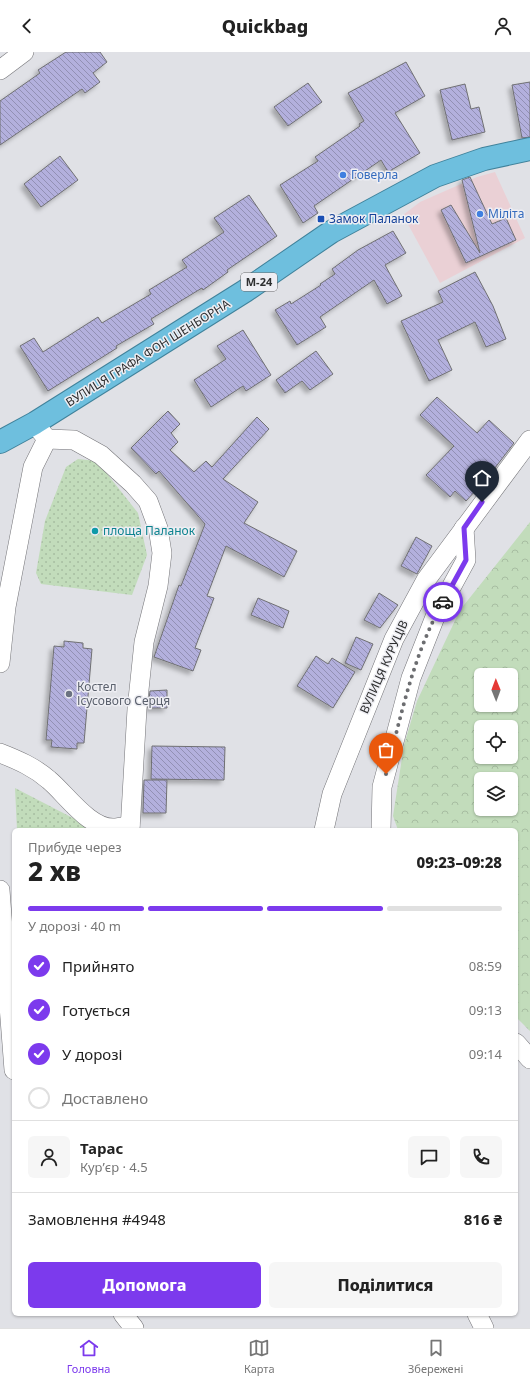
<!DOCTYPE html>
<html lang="uk">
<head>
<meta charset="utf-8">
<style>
  body { margin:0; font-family:"Noto Sans",sans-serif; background:#f6f6f6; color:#222; height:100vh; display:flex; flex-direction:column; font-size:15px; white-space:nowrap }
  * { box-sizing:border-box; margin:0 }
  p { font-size:13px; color:#767676 }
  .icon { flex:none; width:22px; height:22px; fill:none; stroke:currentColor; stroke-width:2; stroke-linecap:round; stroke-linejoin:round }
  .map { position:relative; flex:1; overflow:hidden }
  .details { position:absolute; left:12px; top:776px; width:506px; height:488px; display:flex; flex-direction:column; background:#fff; border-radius:6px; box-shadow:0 1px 3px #0004 }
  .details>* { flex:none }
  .needle { width:26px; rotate:359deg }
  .buttons { position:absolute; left:474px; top:616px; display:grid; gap:8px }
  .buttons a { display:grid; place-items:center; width:44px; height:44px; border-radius:6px; background:#fff; box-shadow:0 1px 3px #0004; font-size:20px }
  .pin { position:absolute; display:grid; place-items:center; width:34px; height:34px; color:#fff; margin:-41px -17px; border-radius:50% 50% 50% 0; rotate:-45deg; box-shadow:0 0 4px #0007 }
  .pin .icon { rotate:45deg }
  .courier { position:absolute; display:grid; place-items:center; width:40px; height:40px; margin:-20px; border:3px solid #7c3aed; border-radius:50%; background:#fff; color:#222; box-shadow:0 1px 5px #0007 }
  .summary em { font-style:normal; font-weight:800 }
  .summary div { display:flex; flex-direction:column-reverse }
  .summary { display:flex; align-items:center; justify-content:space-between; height:68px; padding:0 16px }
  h1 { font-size:26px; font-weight:800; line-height:30px }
  .bar { display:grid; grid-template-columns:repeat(4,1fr); gap:6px 4px; align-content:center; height:48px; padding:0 16px }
  .bar i { height:5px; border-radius:3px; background:#e0e0e0 }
  .bar .current { background:#7c3aed }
  .bar p { grid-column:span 4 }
  .line { display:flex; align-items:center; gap:10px; padding:0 16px; border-top:1px solid #e0e0e0 }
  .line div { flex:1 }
  .round { display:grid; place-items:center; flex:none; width:42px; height:42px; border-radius:6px; background:#f6f6f6 }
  ol { padding:0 16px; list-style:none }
  li { display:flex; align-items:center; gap:12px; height:44px }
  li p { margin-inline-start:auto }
  li .icon { padding:4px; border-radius:50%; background:#7c3aed; color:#fff; stroke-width:4 }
  li:last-child { color:#767676 }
  li i { width:22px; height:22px; border:2px solid #e0e0e0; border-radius:50% }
  .primary-button { display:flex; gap:8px; margin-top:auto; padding:8px 16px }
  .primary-button a { flex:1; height:46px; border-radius:6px; background:#7c3aed; color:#fff; font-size:16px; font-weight:800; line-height:46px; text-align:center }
  .primary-button a+a { background:#f6f6f6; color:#222 }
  header { display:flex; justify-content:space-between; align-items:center; height:52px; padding:0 16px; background:#fff; font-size:18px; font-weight:800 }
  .menu { display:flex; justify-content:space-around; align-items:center; height:56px; border-top:1px solid #e0e0e0; background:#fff; font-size:11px; color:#767676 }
  .menu a { display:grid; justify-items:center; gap:2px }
  .menu .current { color:#7c3aed }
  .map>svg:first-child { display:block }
</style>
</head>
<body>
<header><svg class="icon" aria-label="back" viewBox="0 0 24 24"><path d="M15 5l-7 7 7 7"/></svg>Quickbag<svg class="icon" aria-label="person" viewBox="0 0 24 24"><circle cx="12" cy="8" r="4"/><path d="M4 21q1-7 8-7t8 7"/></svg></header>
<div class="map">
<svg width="530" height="1276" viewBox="0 0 530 1276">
  <defs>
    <pattern id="forest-crowns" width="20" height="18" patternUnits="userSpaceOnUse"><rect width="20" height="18" fill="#c2dcbb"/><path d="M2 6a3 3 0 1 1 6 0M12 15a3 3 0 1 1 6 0" fill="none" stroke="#a7bda1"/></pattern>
    <pattern id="park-dots" width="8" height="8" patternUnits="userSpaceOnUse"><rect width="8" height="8" fill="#c2dcbb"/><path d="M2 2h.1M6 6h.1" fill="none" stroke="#a7bda1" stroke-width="1.8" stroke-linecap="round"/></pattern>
    <pattern id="building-back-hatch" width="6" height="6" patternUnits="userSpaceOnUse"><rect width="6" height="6" fill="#b3b0dd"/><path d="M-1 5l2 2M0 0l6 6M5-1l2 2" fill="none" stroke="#9290b4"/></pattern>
    <filter id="shadow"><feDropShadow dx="-3.5" dy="3.5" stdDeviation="2" flood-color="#0004"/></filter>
  </defs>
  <rect width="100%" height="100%" fill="#e0e1e6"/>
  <path fill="#ead0d5" d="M495,120l30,66 -85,45 -37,-68 17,-13 57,-25z"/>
  <path fill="url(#forest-crowns)" fill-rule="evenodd" d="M530,470v509l-14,-14v-187h-118l-5,-14 11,-71 13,-44 43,-91zM481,623h30v30h-30zM481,675h30v30h-30zM481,727h30v30h-30z"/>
  <g fill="url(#park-dots)">
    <path d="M78,407l19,2 41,52 9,42 -15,40 -91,-11 -5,-11 9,-52 21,-54z"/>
    <path d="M15,736l81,42h-79z"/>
  </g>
  <g fill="url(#building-back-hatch)" stroke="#707073" filter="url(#shadow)">
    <path d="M66,0h34l7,10 -14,11 7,9 -15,11 -3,-4 -82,56v-44l40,-28 -2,-3z"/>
    <path d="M406,10l19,34 -30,17 25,40 -32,19 -7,-12 -67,46 4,7 -15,10 -23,-38 38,-24 -3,-4 45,-31 -1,-2 5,-3 -16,-28z"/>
    <path d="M530,30v55l-8,1 -10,-53z"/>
    <path d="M308,31l14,19 -34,24 -14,-19z"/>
    <path d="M465,32l6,25 8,-2 6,25 -33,8 -12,-50z"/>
    <path d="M60,104l18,24 -37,27 -17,-23z"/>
    <path d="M470,125l22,47 14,-6 10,22 -50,23 -25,-53 10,-5 29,48 -18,-73z"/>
    <path d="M249,143l28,41 -50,34 1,2 -25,18 -1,-2 -51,31 3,5 -38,22 1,2 -69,43 -28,-45 14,-8 9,14 55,-35 4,6 49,-29 -2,-4 38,-23 -5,-7 42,-28 -10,-14z"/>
    <path d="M393,179l13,22 -21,12 17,31 -15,8 -13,-24 -54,37 6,10 -29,18 -22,-35 15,-9 1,3 30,-19 -1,-1 15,-10 -3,-5 26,-19z"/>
    <path d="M475,220l18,34 13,33 -20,8 -11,-25 -37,18 14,30 -23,11 -28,-60 42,-19 -5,-11z"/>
    <path d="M243,278l28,45 -25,16 -3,-5 -32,21 -17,-27 32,-21 -9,-13z"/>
    <path d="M316,299l17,23 -23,16 -8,-9 -17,12 -9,-13z"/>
    <path d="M437,345l40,36 12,-13 25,23 -26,34 -22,24 -11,-10 -5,6 -24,-22 28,-29 -34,-31z"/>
    <path d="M168,359l12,13 -9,9 7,9 -8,8 24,22 12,-11 6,6 45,-50 12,12 -46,50 35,23 -14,21 53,28 -13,26 -58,-31 -19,50 7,2 -19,50 6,2 -8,21 -39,-14 25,-72 2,1 24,-62 -46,-53 -3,3 -25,-26z"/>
    <path d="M416,485l16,9 -15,28 -16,-8z"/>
    <path d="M379,541l19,12 -18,23 -16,-8z"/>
    <path d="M258,546l31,13 -6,17 -32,-13z"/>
    <path d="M356,585l17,7 -12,26 -16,-7z"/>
    <path d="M64,589l19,2v5l9,1 -8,94h-7v6l-26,-2 1,-7h-6l8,-94 10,1z"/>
    <path d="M316,604l12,8 4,-6 23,14 -22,36 -36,-22z"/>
    <path d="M167,638v18h-19l2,-17z"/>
    <path d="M152,694l73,1 -1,33 -73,-1z"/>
    <path d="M144,728h23l-1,33h-23z"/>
  </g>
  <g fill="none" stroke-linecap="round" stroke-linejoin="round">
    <defs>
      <g id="minor">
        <path d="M0,18l24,-18"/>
        <path d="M47,387l27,1 27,15 32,29 15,17 10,27 4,25 -4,33 -14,56 -7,67 -7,121"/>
        <path d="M0,611l6,-56 27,-140 14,-28 -8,-10"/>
        <path d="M0,701c18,7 34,14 49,27 17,14 41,50 66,48 5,0 10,-2 15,-3"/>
        <path d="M324,778l8,-36 62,-155 32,-59 104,-140"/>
        <path d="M381,778l1,-43 29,-109 24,-61 31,-57 -2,-32"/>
        <path d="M0,838l14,180"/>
        <path d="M516,991l14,16"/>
        <path d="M123,1262l11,14"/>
        <path d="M477,1262l7,14"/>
      </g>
      <path id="trunk" d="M0,390l35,-19 210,-132 86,-59 104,-56 49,-17 46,-10"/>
    </defs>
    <use href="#minor" stroke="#747478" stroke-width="20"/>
    <use href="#trunk" stroke="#40829b" stroke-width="24"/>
    <use href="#minor" stroke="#fff" stroke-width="19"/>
    <use href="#trunk" stroke="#6ebfde" stroke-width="22"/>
  </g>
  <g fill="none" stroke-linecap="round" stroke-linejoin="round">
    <path stroke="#6c6d70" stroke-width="4" stroke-dasharray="0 7.2" d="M386,722c15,-58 27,-119 57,-172"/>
    <path stroke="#7c3aed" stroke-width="5" d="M443,550l23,-42 -2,-32 18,-26"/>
  </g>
  <g fill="#3f7fe0" stroke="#eeeef3" stroke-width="1.5">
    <circle cx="343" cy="123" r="4"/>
    <circle cx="480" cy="162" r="4"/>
  </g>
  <rect fill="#1a4fb4" stroke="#eeeef3" stroke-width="1.5" x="317" y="163" width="8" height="8" rx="2"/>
  <circle fill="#0f9aa8" stroke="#eeeef3" stroke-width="1.5" cx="95" cy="479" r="4"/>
  <circle fill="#6b7280" stroke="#eeeef3" stroke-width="1.5" cx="69" cy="642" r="4"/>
  <g text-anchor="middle" stroke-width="3" stroke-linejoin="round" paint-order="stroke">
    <rect fill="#eeeef3" stroke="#68686a" stroke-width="1" x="241" y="221" width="36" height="18" rx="3"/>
    <g font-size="11" font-weight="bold" fill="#2e2f30">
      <text x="259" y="234">М-24</text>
    </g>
    <g font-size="12" fill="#366cbe" stroke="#eeeef3" text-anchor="start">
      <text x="351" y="127">Говерла</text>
      <text x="488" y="166">Міліта</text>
    </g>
    <g font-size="12" fill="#164399" stroke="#eeeef3" text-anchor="start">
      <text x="329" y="171">Замок Паланок</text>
    </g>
    <g font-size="12" fill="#2e2f30" stroke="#eeeef3">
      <text transform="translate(148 301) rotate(-32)" y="4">ВУЛИЦЯ ГРАФА ФОН ШЕНБОРНА</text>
      <text transform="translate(384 615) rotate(-66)" y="4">ВУЛИЦЯ КУРУЦІВ</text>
    </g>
    <g font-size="12" fill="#0d838f" stroke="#eeeef3" text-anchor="start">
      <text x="103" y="483">площа Паланок</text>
    </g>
    <g font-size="12" fill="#5b616d" stroke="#eeeef3" text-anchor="start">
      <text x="77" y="639">Костел<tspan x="77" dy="14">Ісусового Серця</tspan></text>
    </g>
  </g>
</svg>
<div class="buttons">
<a><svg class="needle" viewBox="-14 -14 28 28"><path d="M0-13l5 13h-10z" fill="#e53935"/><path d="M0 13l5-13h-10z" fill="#767676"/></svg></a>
<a><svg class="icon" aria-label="locate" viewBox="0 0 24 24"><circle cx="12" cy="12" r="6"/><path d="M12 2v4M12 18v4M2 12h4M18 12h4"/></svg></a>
<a><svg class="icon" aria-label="layers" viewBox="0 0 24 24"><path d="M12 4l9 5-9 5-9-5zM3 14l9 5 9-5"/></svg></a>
</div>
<div class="pin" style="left:386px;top:722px;background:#ea580c"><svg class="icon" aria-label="bag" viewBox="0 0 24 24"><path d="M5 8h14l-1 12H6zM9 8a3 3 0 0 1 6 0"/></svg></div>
<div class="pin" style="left:482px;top:450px;background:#1f2937"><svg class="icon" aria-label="home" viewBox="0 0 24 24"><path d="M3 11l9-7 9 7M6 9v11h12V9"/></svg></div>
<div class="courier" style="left:443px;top:550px"><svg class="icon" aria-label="car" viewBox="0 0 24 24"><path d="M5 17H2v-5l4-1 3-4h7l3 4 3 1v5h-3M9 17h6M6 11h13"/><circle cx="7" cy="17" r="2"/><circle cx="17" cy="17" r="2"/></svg></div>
<section class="details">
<div class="summary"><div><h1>2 хв</h1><p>Прибуде через</p></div><em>09:23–09:28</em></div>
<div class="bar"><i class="current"></i><i class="current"></i><i class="current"></i><i></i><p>У дорозі · 40 m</p></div>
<ol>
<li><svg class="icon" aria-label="check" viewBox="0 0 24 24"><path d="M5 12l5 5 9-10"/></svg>Прийнято<p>08:59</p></li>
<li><svg class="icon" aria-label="check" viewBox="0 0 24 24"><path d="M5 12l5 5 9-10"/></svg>Готується<p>09:13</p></li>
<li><svg class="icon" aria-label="check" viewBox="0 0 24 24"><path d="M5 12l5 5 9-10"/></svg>У дорозі<p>09:14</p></li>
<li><i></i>Доставлено</li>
</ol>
<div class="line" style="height:72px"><a class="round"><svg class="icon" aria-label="person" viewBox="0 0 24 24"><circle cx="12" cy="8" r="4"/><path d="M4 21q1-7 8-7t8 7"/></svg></a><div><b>Тарас</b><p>Кур’єр · 4.5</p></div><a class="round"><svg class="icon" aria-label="chat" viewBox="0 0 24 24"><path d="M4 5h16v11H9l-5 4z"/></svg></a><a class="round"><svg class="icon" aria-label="phone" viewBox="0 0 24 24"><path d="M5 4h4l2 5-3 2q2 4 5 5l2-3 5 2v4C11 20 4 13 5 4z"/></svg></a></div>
<div class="line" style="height:52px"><div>Замовлення #4948</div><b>816 ₴</b></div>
<div class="primary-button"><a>Допомога</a><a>Поділитися</a></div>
</section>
</div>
<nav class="menu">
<a class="current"><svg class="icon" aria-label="home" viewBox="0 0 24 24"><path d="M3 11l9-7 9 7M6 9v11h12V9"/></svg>Головна</a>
<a><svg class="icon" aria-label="map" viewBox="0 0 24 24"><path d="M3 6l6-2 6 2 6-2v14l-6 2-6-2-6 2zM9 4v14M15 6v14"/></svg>Карта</a>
<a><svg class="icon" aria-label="saved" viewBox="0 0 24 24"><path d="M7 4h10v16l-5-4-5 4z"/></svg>Збережені</a>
</nav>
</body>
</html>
